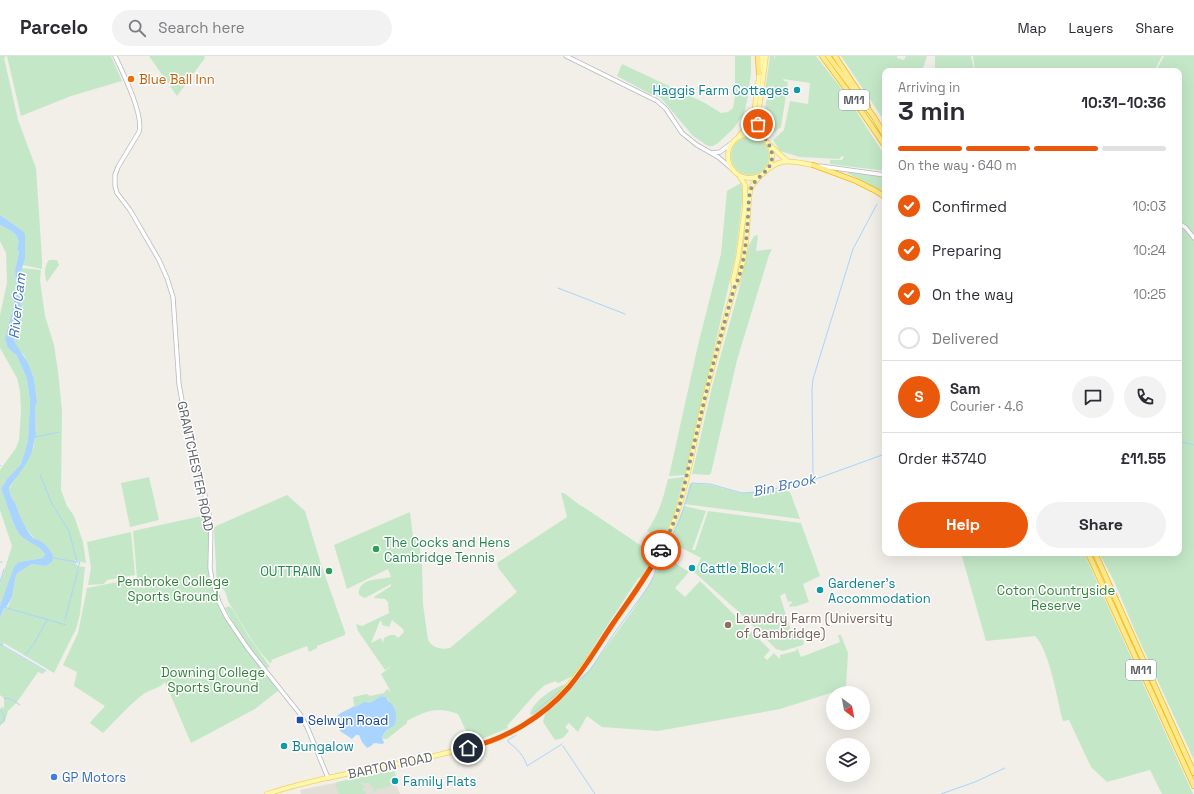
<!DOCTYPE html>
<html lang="en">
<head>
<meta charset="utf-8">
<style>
  body { margin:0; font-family:"Space Grotesk",sans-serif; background:#f2f2f3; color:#2b2b33; height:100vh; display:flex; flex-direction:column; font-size:15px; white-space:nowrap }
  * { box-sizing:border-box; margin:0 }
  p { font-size:13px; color:#7c7c81 }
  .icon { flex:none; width:22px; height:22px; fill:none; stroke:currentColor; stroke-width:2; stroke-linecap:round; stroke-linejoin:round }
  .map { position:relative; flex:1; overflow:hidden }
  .side { position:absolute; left:882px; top:12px; width:300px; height:488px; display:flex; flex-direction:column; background:#fff; border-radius:8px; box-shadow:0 4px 16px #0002 }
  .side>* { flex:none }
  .needle { width:26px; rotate:148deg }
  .controls { position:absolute; left:826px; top:630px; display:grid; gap:8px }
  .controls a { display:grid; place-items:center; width:44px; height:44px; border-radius:50%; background:#fff; box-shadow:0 4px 16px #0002; font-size:20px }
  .pin { position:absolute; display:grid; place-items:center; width:34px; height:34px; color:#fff; margin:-17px; border:2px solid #fff; border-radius:50%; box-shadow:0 1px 4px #0007 }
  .courier { position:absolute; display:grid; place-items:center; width:40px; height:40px; margin:-20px; border:3px solid #ea580c; border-radius:50%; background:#fff; color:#222; box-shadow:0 1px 5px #0007 }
  .overview em { font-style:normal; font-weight:800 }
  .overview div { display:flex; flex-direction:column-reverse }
  .overview { display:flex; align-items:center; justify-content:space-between; height:68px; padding:0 16px }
  h1 { font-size:26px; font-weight:800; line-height:30px }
  .bar { display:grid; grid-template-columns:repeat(4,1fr); gap:6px 4px; align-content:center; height:48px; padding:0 16px }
  .bar i { height:5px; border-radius:3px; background:#e1e1e2 }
  .bar .on { background:#ea580c }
  .bar p { grid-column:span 4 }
  .line { display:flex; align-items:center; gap:10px; padding:0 16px; border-top:1px solid #e1e1e2 }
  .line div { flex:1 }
  .round { display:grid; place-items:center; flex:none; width:42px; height:42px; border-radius:21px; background:#f2f2f3 }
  ol { padding:0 16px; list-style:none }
  li { display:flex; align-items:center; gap:12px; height:44px }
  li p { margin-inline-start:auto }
  li .icon { padding:4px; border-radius:50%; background:#ea580c; color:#fff; stroke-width:4 }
  li:last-child { color:#7c7c81 }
  li i { width:22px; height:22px; border:2px solid #e1e1e2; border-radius:50% }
  .button { display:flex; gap:8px; margin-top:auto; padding:8px 16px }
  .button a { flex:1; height:46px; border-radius:24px; background:#ea580c; color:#fff; font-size:16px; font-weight:800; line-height:46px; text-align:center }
  .button a+a { background:#f2f2f3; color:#2b2b33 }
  header { display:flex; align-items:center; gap:24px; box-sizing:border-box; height:56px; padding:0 20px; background:#fff; border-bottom:1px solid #e1e1e2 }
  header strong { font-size:19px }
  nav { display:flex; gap:22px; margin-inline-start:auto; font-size:14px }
  .search { width:280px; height:36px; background:#f2f2f3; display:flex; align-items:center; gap:10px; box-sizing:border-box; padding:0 14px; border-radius:22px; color:#7c7c81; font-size:15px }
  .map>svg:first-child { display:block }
</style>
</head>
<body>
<header>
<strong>Parcelo</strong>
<div class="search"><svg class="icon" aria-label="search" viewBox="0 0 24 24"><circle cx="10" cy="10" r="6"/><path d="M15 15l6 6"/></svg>Search here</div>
<nav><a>Map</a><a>Layers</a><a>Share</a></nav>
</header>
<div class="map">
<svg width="1194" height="738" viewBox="0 0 1194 738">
  <rect width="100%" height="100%" fill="#f1efe8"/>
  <path fill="#e1dfd6" d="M394,715l4,11 -2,3 4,9h-99l-1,-4z"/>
  <g fill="#c4e8c7" fill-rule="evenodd">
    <path d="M0,0h6l-2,2 14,62 18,48 6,91v10l-19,-4 2,-6 -2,-28 -23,-16z"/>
    <path d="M7,0h104l11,25 -51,15 -50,20z"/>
    <path d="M149,0h55l1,2 -28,38z"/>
    <path d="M735,0h16v17l-3,23 -4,18 -11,15 -15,14 -5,3h-5l-15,-10 -32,-38 -9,-3 -35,-19 5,-12 83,39 16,10 7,-1 5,-4 2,-12z"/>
    <path d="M770,0h4v5l1,-5h41l28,36 41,64v15l-55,-7v-4h12l2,-3 -2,-1 -3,3 -39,-2 -20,-6 -7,-11 11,-10 6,-29 18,3 2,-21 -27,-4 1,2 4,1 -7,45 -12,9 -7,-11 6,-33 -3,-1z"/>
    <path d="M841,0h56v2l7,2 2,-4h21l-5,15h-37v51z"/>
    <path d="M935,0h36l3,15h-39z"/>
    <path d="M973,0h189l-8,15h-179z"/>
    <path d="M1164,0h30v704l-59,-129 -21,-50 -15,-28h80v-482h-23z"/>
    <circle cx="750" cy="100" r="19"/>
    <path d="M849,116l36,5v16l-38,-20z"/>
    <path d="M741,127l2,11 -8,64 -50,217 -16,1 29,-131 23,-91 6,-63z"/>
    <path d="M0,169c9,5 23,9 17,24l2,3 -4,18 1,18 -8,60 9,8 10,23 3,22 -2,40 -7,23 -14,15 -6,10c5,11 12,38 19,46 8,8 19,10 25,19l-2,4 -24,4 -19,44v-22l12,-38 -12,-36v-40l16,-22 3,-8 2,-29 -1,-20 -3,-13 -17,-30v-33l7,-32 -1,-30 -6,-12z"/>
    <path d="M758,179l-2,16 16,-2 -3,6 -32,105 -26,113 -2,2 -17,-1 20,-87 26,-94 11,-48 5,-9z"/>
    <path d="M49,204h8l2,5 -12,17c-3,-6 -3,-16 2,-22z"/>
    <path d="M22,212l19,2 -1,10 5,36 9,29 4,26 4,40 -1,79 6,16 7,10 9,26 3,21 -11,-3 2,6 8,1 -5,47 -4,15 -22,44 -50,-30 -2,3 43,25 -2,3 -5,-2 -21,30 -9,9 -3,10 -5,5v-16l1,-3 3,1v-10l-4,-3v-76l4,-11 4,-1 4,-10 4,-22 3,-3 13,-8 14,2 6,-4 -29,-38 -8,-22c-4,-3 -5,-8 -6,-13l25,-42v-8l2,-1 -1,-30 2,-6 -3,-23 -10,-24 -6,-6 -4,-8 7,-32z"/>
    <path d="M149,421l10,43 -29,7 -9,-44z"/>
    <path d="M684,421l-10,38 -12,25 -15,-9c12,-17 16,-32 21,-52z"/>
    <path d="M690,427l21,2 29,8 45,-3 5,2 10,27 -116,-15z"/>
    <path d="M561,437h3l17,13h1l64,43v-13l8,3 7,4 -20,35 -2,-1 -64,98 -17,8h-1l-1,-2 -11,4 -8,7 -30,34 1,2 -36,15 -14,-29c-21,-8 -32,-3 -51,7v2l-20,16h-5l2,-5 11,-13v-10l-9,-14 -5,-1 -11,7h-8l-7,4 -1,-1 -1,-9 14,-3 3,2 14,-3 3,-4 4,3 -10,-18 11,-8 -7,4 -27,-39 -2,-7 6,2 27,-13 -1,-11 -3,-3 -11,-1v-1l17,-11v-2l-26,14 -6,-3c-2,-18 23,-15 32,-18l-3,-8 -41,20 -13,-44 76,-33 3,25 5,-1 4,28 1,40 5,36c5,8 13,10 22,8l67,-56 -18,-23 -2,-6 70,-46zM392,564l11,9 1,3 -6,6 -3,-3h-5l-6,3 -1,5 -2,-5 -10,5 9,-22 2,1v3l7,2z"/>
    <path d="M287,439l18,16 16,53 24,68v3l-28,11v2l-8,4 -2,-6 -36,14 1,2 -2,1c-17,-17 -28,-40 -41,-60 -2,-3 -2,-11 -6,-14 -1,0 -4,0 -6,0l-3,-62z"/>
    <path d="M684,450l22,5 -14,39h3l13,-39 93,12 19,53 -17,8 6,18 -15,5 -1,-1 -3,1 -1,-2 3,-2 -1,-2 -3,1 -3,-9 -5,3 12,38 7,-2 2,1 3,10 -1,2 -20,6 -7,-2 -35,-35 -47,-42 7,-14 -23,-12 -4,6h-3l-2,3 -4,-2z"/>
    <path d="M206,459l4,21 -1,27 13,49 57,78 -24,19 -64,34 -26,-61c-5,6 -13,7 -20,11 -15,11 -29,27 -42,40l-13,-10c5,-7 10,-11 15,-17l-31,-20 3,-14 -14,-7 15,-32 9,-45 50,-10 -4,-47z"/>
    <path d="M131,476l4,43 -28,5 -3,4 -16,1 3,-17 -4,-26z"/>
    <path d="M961,497h123l109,241h-31l-12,-24 -43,12 -16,-15 -22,-47 -6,1c-6,-21 -13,-70 -28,-85l-49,5z"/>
    <path d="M665,501l24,15 -14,16 10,9 15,-16 70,69 -6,7 3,3 7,-7 6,6v-4l16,-4 1,-3 4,9 39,-15 -2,-7h3l7,18 -2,35 -66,21 -122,22 -56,-4 -15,-11 -9,16 -9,-9 -4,4 4,4 -6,7 -8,2 -12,-18 2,-8 17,-16 17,-19 11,-10 6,-8 37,-51z"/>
    <path d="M229,550l4,4 14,24 23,33 -4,1c-16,-18 -30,-39 -41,-60z"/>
    <path d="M568,628c-8,11 -23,26 -36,31l-2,-1c2,-12 26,-29 38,-30z"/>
    <path d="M394,715l3,7 -2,1 -1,-2 -4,2 1,7 -12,3 -1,-1 -6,6 2,-5 -5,-6h-9l5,4 -3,2 1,3 3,-1v3h-27l-4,-9 2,-3z"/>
  </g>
  <g fill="#a9d4ff">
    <path d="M0,159l23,16 2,3v25l-3,9 -1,21 2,2 -2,2v16l-7,32 14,22 6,16 3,23 -2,6 1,30 -2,1c0,20 -15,33 -25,49 1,6 2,11 6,14 5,14 9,26 19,37 9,1 16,10 19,17l-1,6 -6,4 -14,-2 -13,8 -3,3 -4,22 -6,11h-2l-4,10v-12l14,-39 5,-5 24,-4 2,-4c-6,-9 -17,-11 -25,-19 -7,-8 -14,-35 -19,-46l6,-10 14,-15 7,-23 2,-40 -3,-22 -10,-23 -9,-8 -3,-9 8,-30 3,-21 -1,-18 4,-18 -2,-3c6,-15 -8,-19 -17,-24z"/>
    <path d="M381,640l5,1 2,4c8,4 10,18 6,25 -6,2 -11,7 -12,13l2,3 -1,2 -9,-1 -3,3 -4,2 -5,-6 -3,-7h-3l-4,4 -12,-8 -5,-12c5,-8 12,-8 19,-13l1,1 9,-5 6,1z"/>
  </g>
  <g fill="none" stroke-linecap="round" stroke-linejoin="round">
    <g stroke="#a9d4ff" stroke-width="1">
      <path d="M558,232l67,26"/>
      <path d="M36,381l23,-5"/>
      <path d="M1179,386l7,1 8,2"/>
      <path d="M0,409l1,1"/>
      <path d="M813,418l-1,-85 1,-10 40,-130 24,-45"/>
      <path d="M40,419l12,29 17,27 8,31 -24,-4"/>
      <path d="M0,506h2"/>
      <path d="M77,506h3l-2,5"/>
      <path d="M0,526l4,-13"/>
      <path d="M7,552l59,17"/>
      <path d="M65,564l13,-50"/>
      <path d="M0,588l46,27"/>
      <path d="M25,599l9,-11 13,-24"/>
      <path d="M580,623l6,-4 6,-8 21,-32 38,-52 5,-14 24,-50 12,-36 18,1 32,9 15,-1 48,-9 80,-29"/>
      <path d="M4,642l7,1 9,6"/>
      <path d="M0,654c4,3 4,6 4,11l-4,3"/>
      <path d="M533,657l28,-23"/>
      <path d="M516,679l-8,5v2c8,5 17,15 19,24l35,-22"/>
      <path d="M563,690l32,48"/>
      <path d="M941,738l34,-12 30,-14"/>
    </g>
    <defs>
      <g id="secondary">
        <path d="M115,0c8,17 29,59 24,76l-21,35 -3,8v11l2,7 13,17 29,50 8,18 6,19 6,87 5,28 15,55 12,57 -1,44 2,12 7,22 8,16 22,32 51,64 8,15 20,49"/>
        <path d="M566,0l91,45 9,8 16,24 15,12 21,12 13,11"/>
        <path d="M712,97l8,-1 12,-9"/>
        <path d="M820,110l65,9"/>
        <path d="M1179,167l7,5 8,10"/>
      </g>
      <g id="primary">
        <circle cx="750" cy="100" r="22"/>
        <path d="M739,80l11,-13 4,-10 8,-57"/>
        <path d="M764,83l-7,-15 9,-68"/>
        <path d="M771,90l16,15"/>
        <path d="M770,112c13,-11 28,-5 43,-3"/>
        <path d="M734,231l-1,-6 5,-23 7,-52v-21l-5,-8"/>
        <path d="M267,738c58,-19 120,-26 179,-41 19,-5 38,-8 55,-16 49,-22 72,-55 101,-97 25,-37 53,-74 70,-114 14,-33 19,-70 27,-104 10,-45 23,-90 35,-134 10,-17 13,-52 14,-72 1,-9 0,-19 3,-28 2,-5 6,-8 9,-12"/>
      </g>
      <g id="highway">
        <path d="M758,0l1,17"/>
        <path d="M822,0l25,34 38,56"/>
        <path d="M828,0l46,61 11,19"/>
        <path d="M835,0l33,50"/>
        <path d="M813,109l43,16 20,10 9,6"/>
        <path d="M1088,497l106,233"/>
        <path d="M1095,497l99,220"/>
      </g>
    </defs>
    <use href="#secondary" stroke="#b6b9bf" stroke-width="5"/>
    <use href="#primary" stroke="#f3d25f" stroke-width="5.5"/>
    <use href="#highway" stroke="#f8ba00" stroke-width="6"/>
    <use href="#secondary" stroke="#fff" stroke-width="3.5"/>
    <use href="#primary" stroke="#fff7ae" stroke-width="4"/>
    <use href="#highway" stroke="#fde992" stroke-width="4.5"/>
  </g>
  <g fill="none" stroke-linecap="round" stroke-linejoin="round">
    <path stroke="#929395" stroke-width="4" stroke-dasharray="0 7.2" d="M661,494l12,-26 7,-20 31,-132 23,-84c10,-17 13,-52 14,-72 1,-9 0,-18 3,-27 4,-13 21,-17 21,-32 1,-13 -12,-21 -14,-33"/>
    <path stroke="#ea580c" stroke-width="5" d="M468,692c38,-9 75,-31 101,-61 17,-20 30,-43 45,-65 16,-23 34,-47 47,-72"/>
  </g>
  <circle fill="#e8710a" stroke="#fff" stroke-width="1.5" cx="131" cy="23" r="4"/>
  <g fill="#0f9aa8" stroke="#fff" stroke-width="1.5">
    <circle cx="797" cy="34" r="4"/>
    <circle cx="692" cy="512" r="4"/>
    <circle cx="820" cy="534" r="4"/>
    <circle cx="284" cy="690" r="4"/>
    <circle cx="395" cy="725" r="4"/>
  </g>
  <g fill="#2e9e5b" stroke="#fff" stroke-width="1.5">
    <circle cx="376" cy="493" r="4"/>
    <circle cx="329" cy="515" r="4"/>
  </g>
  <circle fill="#8d6e63" stroke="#fff" stroke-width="1.5" cx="728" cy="569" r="4"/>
  <rect fill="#1a4fb4" stroke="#fff" stroke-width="1.5" x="296" y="660" width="8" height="8" rx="2"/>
  <circle fill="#3f7fe0" stroke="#fff" stroke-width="1.5" cx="54" cy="721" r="4"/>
  <g text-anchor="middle" stroke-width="3" stroke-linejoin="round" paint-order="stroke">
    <g fill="#fff" stroke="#8f9195" stroke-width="1">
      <rect x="839" y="34" width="30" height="20" rx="3"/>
      <rect x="1126" y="604" width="30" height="20" rx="3"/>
    </g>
    <g font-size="12" font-weight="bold" fill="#5f6268">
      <text x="854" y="48">M11</text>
      <text x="1141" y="618">M11</text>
    </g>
    <g font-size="13" fill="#c56008" stroke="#fff" text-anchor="start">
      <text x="139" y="28">Blue Ball Inn</text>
    </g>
    <g font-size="13" fill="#0d838f" stroke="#fff" text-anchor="start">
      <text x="789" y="39" text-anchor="end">Haggis Farm Cottages</text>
      <text x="700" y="517">Cattle Block 1</text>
      <text x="828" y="532">Gardener's<tspan x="828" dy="15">Accommodation</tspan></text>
      <text x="292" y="695">Bungalow</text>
      <text x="403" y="730">Family Flats</text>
    </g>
    <g font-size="13" fill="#5f6268" stroke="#fff">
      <text transform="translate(196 410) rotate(78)" y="5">GRANTCHESTER ROAD</text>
      <text transform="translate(390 709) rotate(-12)" y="5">BARTON ROAD</text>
    </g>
    <g font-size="13" fill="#27864d" stroke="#fff" text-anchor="start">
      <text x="384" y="491">The Cocks and Hens<tspan x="384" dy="15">Cambridge Tennis</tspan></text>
      <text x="321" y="520" text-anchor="end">OUTTRAIN</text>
    </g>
    <g font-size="13" fill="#33823c" stroke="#fff">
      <text x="173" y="530">Pembroke College<tspan x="173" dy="15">Sports Ground</tspan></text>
      <text x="1056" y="539">Coton Countryside<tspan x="1056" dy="15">Reserve</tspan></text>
      <text x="213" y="621">Downing College<tspan x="213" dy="15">Sports Ground</tspan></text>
    </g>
    <g font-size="13" fill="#785e54" stroke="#fff" text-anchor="start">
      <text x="736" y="567">Laundry Farm (University<tspan x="736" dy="15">of Cambridge)</tspan></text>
    </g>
    <g font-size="13" fill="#164399" stroke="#fff" text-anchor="start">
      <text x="308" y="669">Selwyn Road</text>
    </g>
    <g font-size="13" fill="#366cbe" stroke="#fff" text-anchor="start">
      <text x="62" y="726">GP Motors</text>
    </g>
    <g font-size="14" font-style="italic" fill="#4373b3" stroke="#fff">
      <text transform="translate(17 250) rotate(-84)" y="5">River Cam</text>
      <text transform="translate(784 429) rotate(-12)" y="5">Bin Brook</text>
    </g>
  </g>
</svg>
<div class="controls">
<a><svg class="needle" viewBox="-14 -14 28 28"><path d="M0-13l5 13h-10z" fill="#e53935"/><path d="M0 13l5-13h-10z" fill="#7c7c81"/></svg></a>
<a><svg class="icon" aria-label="layers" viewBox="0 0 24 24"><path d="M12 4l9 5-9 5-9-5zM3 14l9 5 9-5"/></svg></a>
</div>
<div class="pin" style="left:758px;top:68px;background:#ea580c"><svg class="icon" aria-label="bag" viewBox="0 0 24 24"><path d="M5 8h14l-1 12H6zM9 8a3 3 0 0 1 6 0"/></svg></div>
<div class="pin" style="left:468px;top:692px;background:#1f2937"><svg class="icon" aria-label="home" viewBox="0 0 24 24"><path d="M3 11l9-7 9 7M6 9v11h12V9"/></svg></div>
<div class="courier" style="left:661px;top:494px"><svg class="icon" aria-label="car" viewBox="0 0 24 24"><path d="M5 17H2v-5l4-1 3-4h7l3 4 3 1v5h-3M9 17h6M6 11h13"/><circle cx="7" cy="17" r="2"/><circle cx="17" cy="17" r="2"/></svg></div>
<section class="side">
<div class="overview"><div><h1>3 min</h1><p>Arriving in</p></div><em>10:31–10:36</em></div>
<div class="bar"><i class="on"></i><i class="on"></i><i class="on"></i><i></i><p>On the way · 640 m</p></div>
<ol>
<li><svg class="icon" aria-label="check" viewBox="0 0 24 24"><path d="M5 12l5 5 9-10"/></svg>Confirmed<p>10:03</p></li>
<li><svg class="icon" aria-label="check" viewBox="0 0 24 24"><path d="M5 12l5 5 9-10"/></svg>Preparing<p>10:24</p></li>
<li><svg class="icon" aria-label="check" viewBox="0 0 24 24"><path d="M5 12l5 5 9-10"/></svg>On the way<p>10:25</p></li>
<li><i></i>Delivered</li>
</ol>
<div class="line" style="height:72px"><b class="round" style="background:#ea580c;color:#fff">S</b><div><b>Sam</b><p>Courier · 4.6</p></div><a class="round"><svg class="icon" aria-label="chat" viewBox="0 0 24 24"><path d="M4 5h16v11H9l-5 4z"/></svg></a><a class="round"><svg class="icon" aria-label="phone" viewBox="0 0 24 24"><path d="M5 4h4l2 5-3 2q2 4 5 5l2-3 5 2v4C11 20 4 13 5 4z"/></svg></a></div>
<div class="line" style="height:52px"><div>Order #3740</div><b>£11.55</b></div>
<div class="button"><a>Help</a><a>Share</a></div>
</section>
</div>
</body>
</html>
